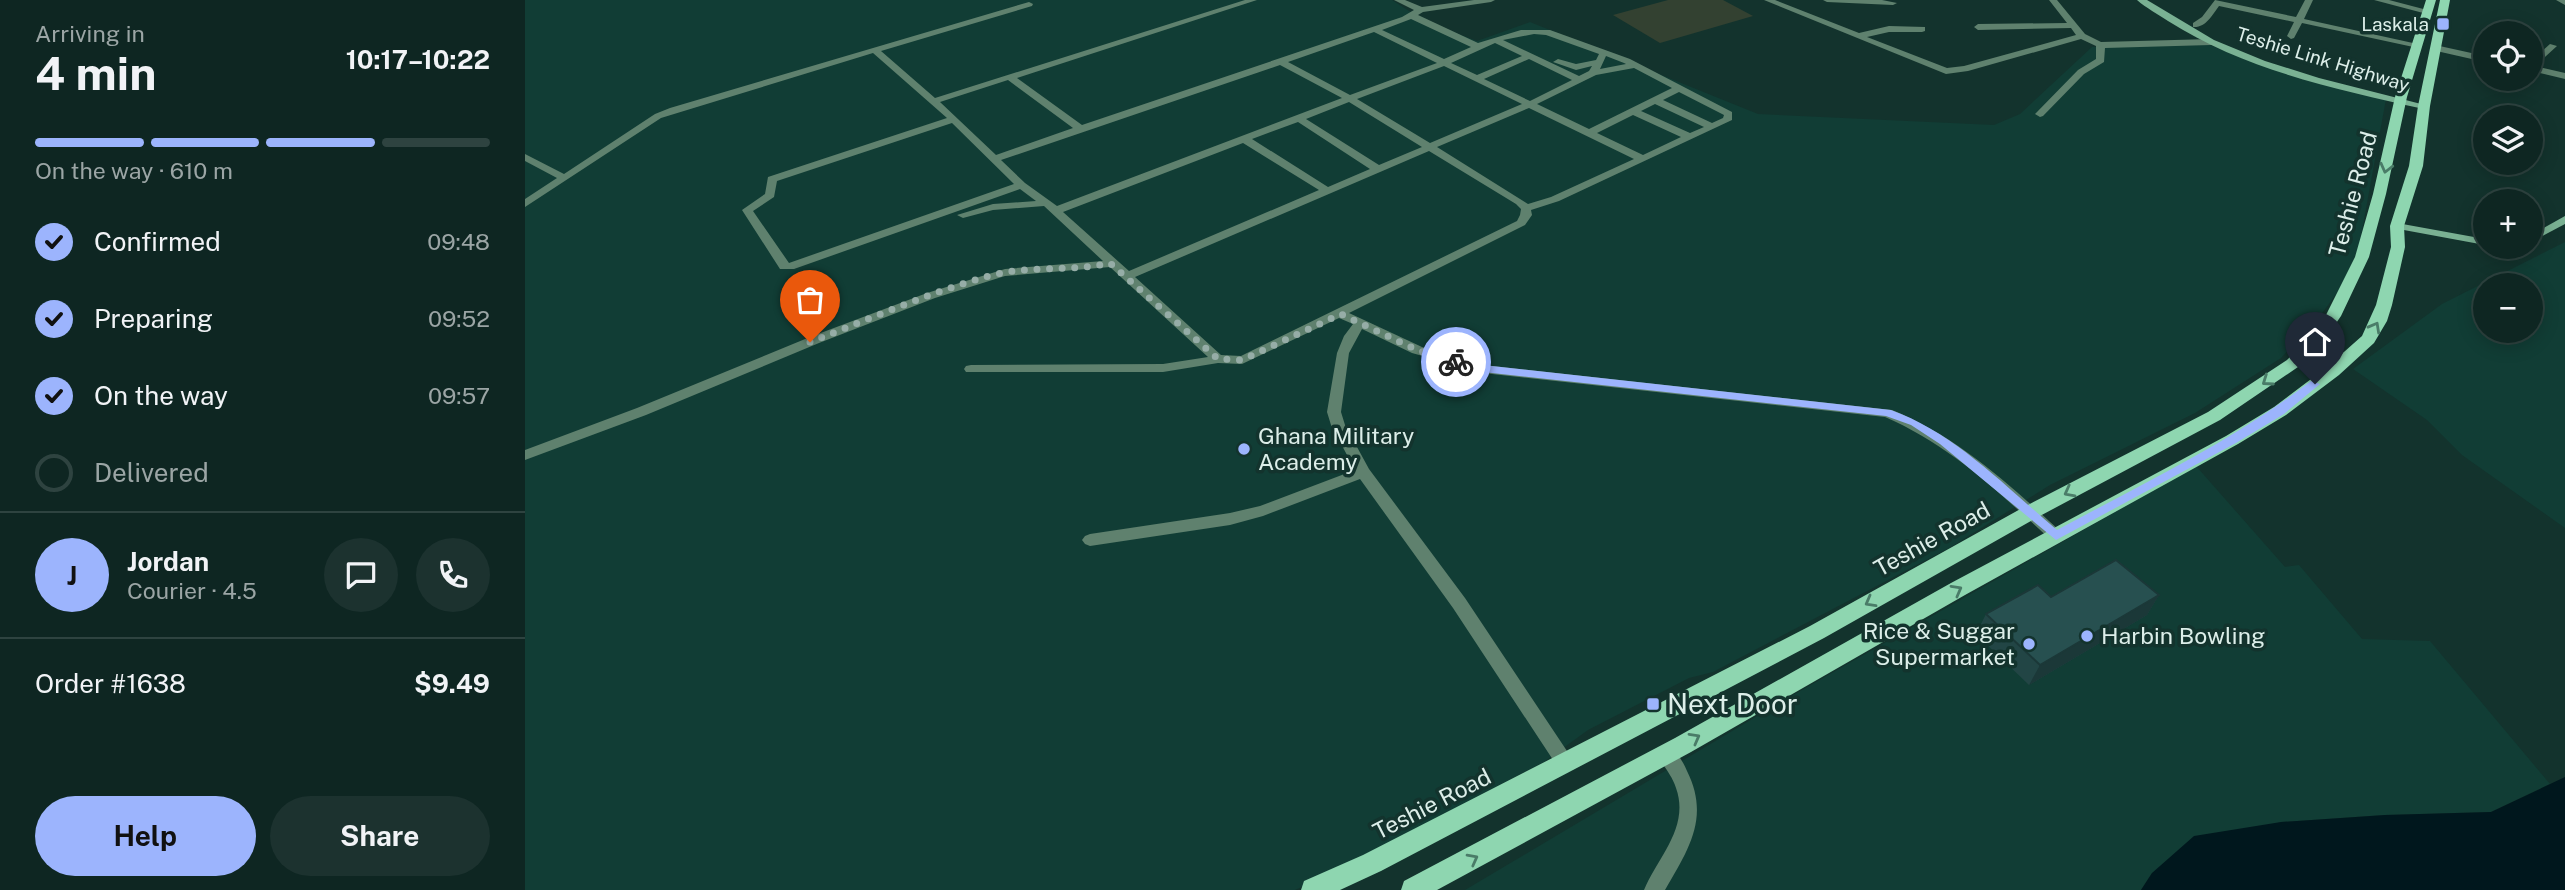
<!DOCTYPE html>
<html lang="en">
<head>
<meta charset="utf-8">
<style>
  body { margin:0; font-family:"Public Sans",sans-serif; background:#1c322f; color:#f1f3f6; height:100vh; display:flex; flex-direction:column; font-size:26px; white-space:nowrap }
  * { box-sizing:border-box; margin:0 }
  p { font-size:23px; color:#9ba5a5 }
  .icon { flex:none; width:38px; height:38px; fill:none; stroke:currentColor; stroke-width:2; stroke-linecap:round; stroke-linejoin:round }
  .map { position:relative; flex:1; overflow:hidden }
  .side { display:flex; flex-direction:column; background:#0e2622; width:525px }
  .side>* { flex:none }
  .buttons { position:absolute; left:1948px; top:21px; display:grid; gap:14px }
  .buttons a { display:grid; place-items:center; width:70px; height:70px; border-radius:50%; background:#0e2622; box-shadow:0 4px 18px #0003,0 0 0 2px #2e4340; font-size:35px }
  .pin { position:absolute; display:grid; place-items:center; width:60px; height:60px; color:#fff; margin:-72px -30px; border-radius:50% 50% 50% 0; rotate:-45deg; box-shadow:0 0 7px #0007 }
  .pin .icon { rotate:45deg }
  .courier { position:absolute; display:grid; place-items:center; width:70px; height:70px; margin:-35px; border:5px solid #9cb4fd; border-radius:50%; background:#fff; color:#222; box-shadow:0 2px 9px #0007 }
  .head em { font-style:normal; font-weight:700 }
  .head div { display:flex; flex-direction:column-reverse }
  .head { display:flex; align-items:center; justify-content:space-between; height:119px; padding:0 35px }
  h1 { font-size:46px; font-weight:700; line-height:52px }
  .bar { display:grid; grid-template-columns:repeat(4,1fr); gap:10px 7px; align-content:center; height:84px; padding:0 35px }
  .bar i { height:9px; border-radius:5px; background:#2e4340 }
  .bar .on { background:#9cb4fd }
  .bar p { grid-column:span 4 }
  .line { display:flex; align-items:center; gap:18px; padding:0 35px; border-top:2px solid #2e4340 }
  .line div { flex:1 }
  .round { display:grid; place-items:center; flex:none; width:74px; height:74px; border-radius:37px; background:#1c322f }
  ol { padding:0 35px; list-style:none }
  li { display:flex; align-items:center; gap:21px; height:77px }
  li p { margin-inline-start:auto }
  li .icon { padding:7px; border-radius:50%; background:#9cb4fd; color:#111; stroke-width:4 }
  li:last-child { color:#9ba5a5 }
  li i { width:38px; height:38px; border:4px solid #2e4340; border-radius:50% }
  .action { display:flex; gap:14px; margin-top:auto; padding:14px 35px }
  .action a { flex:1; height:80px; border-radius:42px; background:#9cb4fd; color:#111; font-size:28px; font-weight:700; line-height:80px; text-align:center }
  .action a+a { background:#1c322f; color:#f1f3f6 }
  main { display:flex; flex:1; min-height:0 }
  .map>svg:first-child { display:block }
</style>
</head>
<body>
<main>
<section class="side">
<div class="head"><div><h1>4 min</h1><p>Arriving in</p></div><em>10:17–10:22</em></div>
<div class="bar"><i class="on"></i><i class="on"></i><i class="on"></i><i></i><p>On the way · 610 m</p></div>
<ol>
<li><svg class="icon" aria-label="check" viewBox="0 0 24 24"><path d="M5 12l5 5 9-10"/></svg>Confirmed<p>09:48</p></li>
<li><svg class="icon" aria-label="check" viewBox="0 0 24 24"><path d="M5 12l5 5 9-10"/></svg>Preparing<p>09:52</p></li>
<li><svg class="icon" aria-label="check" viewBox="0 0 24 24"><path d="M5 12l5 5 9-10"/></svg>On the way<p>09:57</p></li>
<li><i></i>Delivered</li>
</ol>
<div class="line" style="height:126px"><b class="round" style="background:#9cb4fd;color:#111">J</b><div><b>Jordan</b><p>Courier · 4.5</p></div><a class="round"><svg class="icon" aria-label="chat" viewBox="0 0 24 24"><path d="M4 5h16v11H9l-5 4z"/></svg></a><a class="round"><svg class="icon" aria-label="phone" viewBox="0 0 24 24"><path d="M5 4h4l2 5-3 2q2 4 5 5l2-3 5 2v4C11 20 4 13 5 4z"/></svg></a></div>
<div class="line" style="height:91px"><div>Order #1638</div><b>$9.49</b></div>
<div class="action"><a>Help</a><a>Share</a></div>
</section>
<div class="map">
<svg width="2040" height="890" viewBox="0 0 2040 890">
  <rect width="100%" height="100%" fill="#13332d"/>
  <g fill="#113d35" fill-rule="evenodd">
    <path d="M0,0h867l34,22 51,19 53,-19 228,92 236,11 26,-11 72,-67 118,-2 38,15 138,39 -27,148 -17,39 -22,30 -39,42 -86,55 -145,72 -99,62 -238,125 -24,6 -101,52 -44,32 -238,123 -11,5h-770z"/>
    <path d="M2040,242v286l-103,-73 -35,-35 -74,-51 89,-65zM2006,285v46h-46v-46z"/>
    <path d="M1671,466l89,101 14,-2 63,74 68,2 120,143 -59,28 -106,3 -104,7 -129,51 -11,17h-676l321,-191z"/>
  </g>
  <path fill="#334131" d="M1143,0h55l30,16 -93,27 -47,-28z"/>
  <path fill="#00171d" d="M2040,777v113h-424l11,-17 42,-37 87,-14 104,-7 106,-3z"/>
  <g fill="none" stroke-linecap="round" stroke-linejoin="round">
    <g fill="#5f816e" fill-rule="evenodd">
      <path d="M720,0h12l-240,78 65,47 320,-108 12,-7 -20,-10h11l17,7 52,-7h21l-4,2 -68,10 -5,3 60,28 43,-13h29l80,29 102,53v8l-173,81 -28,9 1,5 -7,10 -176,88 73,34 61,18 409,45c66,27 117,74 169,122l3,4 -3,4h-10c-51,-47 -101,-95 -166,-123l-402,-44 -71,-20 -50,-24 -13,24 -8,59 4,13 24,44 96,129 106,159 3,6 -3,6 -6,2 -6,-2 -106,-161 -93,-129 -97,37 -33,9 -140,21 -5,-2 -3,-4 3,-4 5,-2 140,-21 30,-7 95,-36 -24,-45 -4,-13 10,-59 7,-17 9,-12 -14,-6 -97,46 -24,-1 -55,9h-197l-2,-3 2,-3 5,-1 192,-1 45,-7 -98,-90 -105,9 -70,22 -116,45 -173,72 -121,45v-10l112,-42 173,-71 117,-44 78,-24 98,-8 -59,-55 -51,4 -30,8 -6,-3 36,-11 43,-3 -16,-12 -226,80h-14l-38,-59 23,-16 3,-17 179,-59 -74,-65 -212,65 -136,89v-8l32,-21 -32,-17v-7l39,20 91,-60 15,-6 359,-106 4,2 -1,2 -151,45 54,47zM886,19l60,28 -27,12 -62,-29zM849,32l63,31 -87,32 -62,-33zM1009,34l12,1 53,19 -3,6 -20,4 -18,-5 -5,3 23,8 16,-4 -3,5 -10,5 -76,-36zM970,43l27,13 -45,19 -26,-12zM1081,56l18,7 2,1 -26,5zM1004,59l43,21 -42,21 -46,-22zM755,65l62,33 -285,108 -32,-23 -24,-23zM919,66l78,38 -92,39 -73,-44zM1109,68l38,20 -83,41 -52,-25 59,-29zM483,80l65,48 -77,27 -56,-53zM1154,92l45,23 -1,3 -11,5 -49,-23zM824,102l73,45 -43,18 -73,-46zM1130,104l49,23 -14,6 -49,-22zM1004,108l105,51 -83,38 -23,7 -91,-57zM1108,115l48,22 -38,18 -46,-22zM773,122l72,47 -42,18 -76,-48zM427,123l62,61 -225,79 -36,-52 21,-14 3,-16zM718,143l76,47 -190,81 -66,-59zM904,151l87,53 5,5 -1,6 -3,6 -268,131 -8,4 -20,-1 -86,-78z"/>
      <path d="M1239,0h11l84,33 30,-7 36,1v4l-3,1h-33l-22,5 80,31 17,-2 112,-31 -5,-7 -93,2 -4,-3 4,-3 89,-1 -18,-23h8l28,34 16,8 110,-3 4,3 -4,3 -106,3 -1,14 -20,12 -41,42 -3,1 -5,-3 2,-2 41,-42 18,-11v-13l-15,-7 -113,32 -22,3z"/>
      <path d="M1298,0h59l15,3 -4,2 -66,-3z"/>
      <path d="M1690,0l81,17 9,-17h8l-9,19 118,26 -4,3 -116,-25 -8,15 -3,1 -4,-3 7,-14 -75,-16c-7,9 -13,22 -26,21v-4l9,-6z"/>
      <path d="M1849,0h15l42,11 -4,3z"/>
      <path d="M2031,0h9v5z"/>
      <path d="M2025,44l7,2 -22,20 30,7v6l-34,-8v-10z"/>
      <path d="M1910,45l50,11v6l-53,-12v-4z"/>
      <path d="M1141,746c10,4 17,15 21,25 23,46 2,78 -22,119h-21c14,-33 46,-63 32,-102 -4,-13 -13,-22 -19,-34l3,-6z"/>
    </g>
    <g fill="#7ab193" fill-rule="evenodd">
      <path d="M1612,0h10l67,40 51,21 54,17 110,28 -5,3c-89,-20 -179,-39 -256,-88 -10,-7 -22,-13 -31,-21z"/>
      <path d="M2040,216v8l-34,18v-7z"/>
      <path d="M1872,223l88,16v6l-92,-17 -2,-2z"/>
    </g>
    <g fill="#8ed6b0" fill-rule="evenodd">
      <path d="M1901,0h10l-29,97 -21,97 -17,63 -28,59 -22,32 -21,19 -78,53 -182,97 -214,121 -443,233 -41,19h-39l3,-9 59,-26 447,-229 214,-119 184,-95 79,-52 20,-20 19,-25 29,-58 18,-63 22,-97z"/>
      <path d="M1915,0h10l-20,106 -7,60 -19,60 1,21 -13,58 -5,16 -13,22 -35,32 -53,40 -48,29 -273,151 -274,157 -254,138h-36l3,-9 271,-143 276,-155 275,-147 48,-29 53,-40 35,-31 14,-31 15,-58 -1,-21 19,-60 9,-60z"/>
    </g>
  </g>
  <path fill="#224545" d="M1634,595l-12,20 -118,70 -53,-51 10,-20z"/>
  <path fill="#1b3838" d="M1634,595l-12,20 -118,70 11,-20z"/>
  <path fill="#275050" stroke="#1b3838" stroke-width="2" d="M1591,560l43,35 -119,70 -54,-51 52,-29 13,12z"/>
  <defs><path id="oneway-chevron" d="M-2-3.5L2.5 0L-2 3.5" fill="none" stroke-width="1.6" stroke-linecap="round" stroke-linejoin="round" transform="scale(1.75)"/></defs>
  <g stroke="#4a7c68">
    <use href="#oneway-chevron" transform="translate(1861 168) rotate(104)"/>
    <use href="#oneway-chevron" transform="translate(1850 327) rotate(-61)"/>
    <use href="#oneway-chevron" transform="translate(1742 381) rotate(145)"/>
    <use href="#oneway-chevron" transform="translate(1544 492) rotate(152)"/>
    <use href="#oneway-chevron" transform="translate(1432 590) rotate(-29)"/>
    <use href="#oneway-chevron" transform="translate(1345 602) rotate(151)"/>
    <use href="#oneway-chevron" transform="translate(1170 738) rotate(-29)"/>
    <use href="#oneway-chevron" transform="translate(948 859) rotate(-28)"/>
  </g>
  <path fill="#9cb4fd" d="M931,359l27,6 408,45c64,23 115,77 166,120 87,-47 176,-89 254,-149l9,3 -36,30 -48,29 -180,97 -116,-96 -29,-19 -25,-9 -403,-44 -31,-7v-5z"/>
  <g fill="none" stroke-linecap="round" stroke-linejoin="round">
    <path stroke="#96ada7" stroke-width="7" stroke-dasharray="0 12.6" d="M285,342c60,-23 120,-50 183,-67 39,-10 78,-3 117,-12l108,96 24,1 99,-46 76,36 39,12"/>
  </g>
  <g fill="#9cb4fd" stroke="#13332d" stroke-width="2.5">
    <rect x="1911" y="17" width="14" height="14" rx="3.5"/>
    <circle cx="719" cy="449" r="7"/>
    <circle cx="1562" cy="636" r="7"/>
    <circle cx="1504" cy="644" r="7"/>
    <rect x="1121" y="697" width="14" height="14" rx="3.5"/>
  </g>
  <g text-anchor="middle" stroke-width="7" stroke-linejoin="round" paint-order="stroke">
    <g font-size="19" fill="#dceee9" stroke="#13332d" text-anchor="end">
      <text x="1904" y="31">Laskala</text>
    </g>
    <g font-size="19" fill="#dceee9" stroke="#13332d">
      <text transform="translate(1798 59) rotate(17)" y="7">Teshie Link Highway</text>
    </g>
    <g font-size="23" fill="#dceee9" stroke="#13332d">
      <text transform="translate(1828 194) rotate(-75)" y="8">Teshie Road</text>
      <text transform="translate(1407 539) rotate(-29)" y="8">Teshie Road</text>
      <text transform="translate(907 804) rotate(-27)" y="8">Teshie Road</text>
    </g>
    <g font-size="23" fill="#dceee9" stroke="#13332d" text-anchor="start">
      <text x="733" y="444">Ghana Military<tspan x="733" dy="26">Academy</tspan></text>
      <text x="1490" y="639" text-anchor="end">Rice &amp; Suggar<tspan x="1490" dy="26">Supermarket</tspan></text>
      <text x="1576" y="644">Harbin Bowling</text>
    </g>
    <g font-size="28" fill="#dceee9" stroke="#13332d" text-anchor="start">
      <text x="1142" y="714">Next Door</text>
    </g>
  </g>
</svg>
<div class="buttons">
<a><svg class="icon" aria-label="locate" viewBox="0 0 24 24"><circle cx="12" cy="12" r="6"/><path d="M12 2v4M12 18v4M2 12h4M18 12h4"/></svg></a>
<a><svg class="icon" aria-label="layers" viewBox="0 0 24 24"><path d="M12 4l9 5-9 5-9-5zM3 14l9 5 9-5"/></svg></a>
<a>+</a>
<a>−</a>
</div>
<div class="pin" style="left:285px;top:342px;background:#ea580c"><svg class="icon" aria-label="bag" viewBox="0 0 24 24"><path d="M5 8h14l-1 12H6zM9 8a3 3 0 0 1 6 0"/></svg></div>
<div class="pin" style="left:1790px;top:384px;background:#1f2937"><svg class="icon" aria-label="home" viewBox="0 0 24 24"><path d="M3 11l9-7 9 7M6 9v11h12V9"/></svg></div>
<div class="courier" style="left:931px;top:362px"><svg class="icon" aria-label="bike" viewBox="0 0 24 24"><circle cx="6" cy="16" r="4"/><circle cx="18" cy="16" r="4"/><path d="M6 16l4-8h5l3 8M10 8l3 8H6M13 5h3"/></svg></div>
</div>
</main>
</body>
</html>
